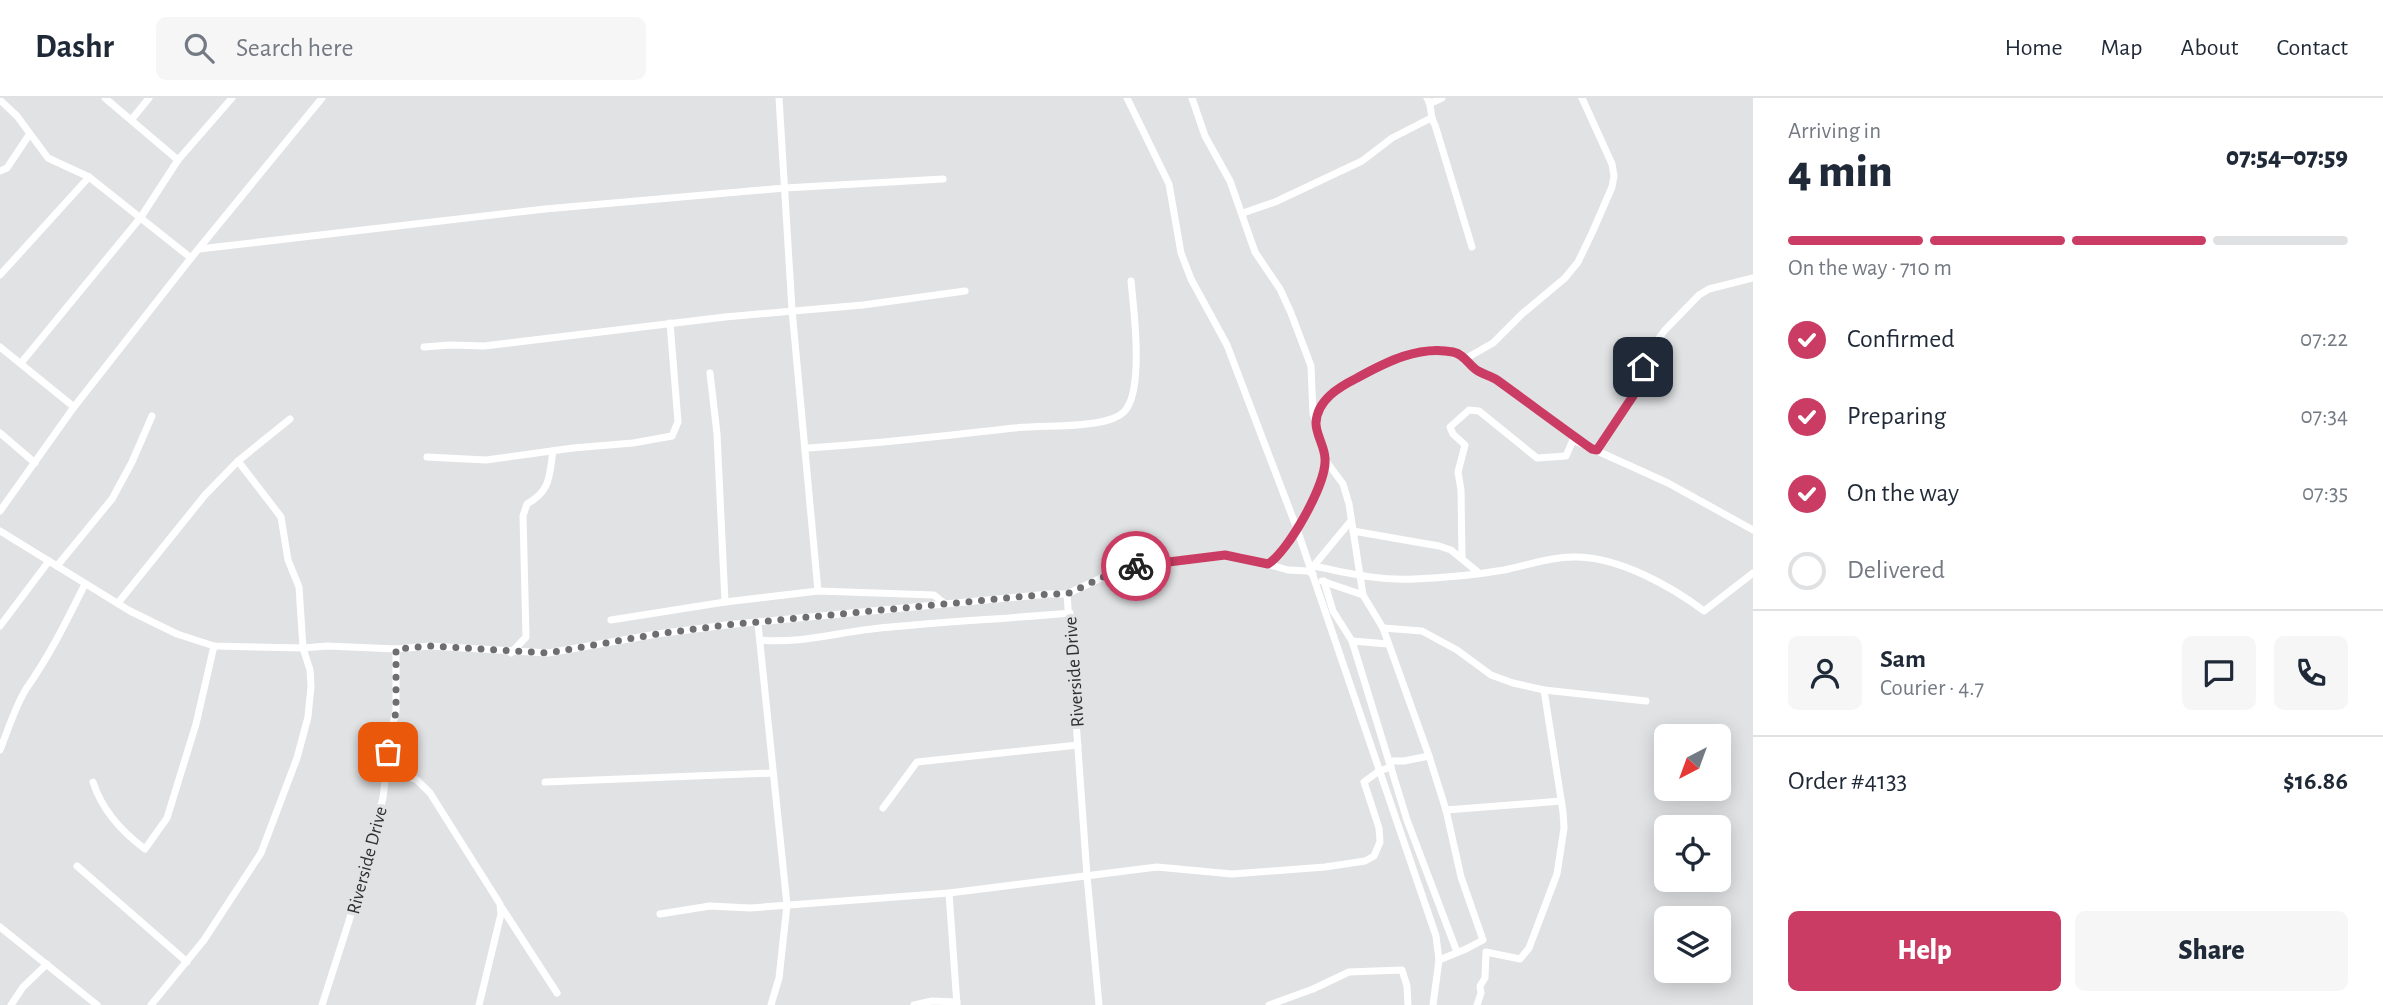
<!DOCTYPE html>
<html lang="en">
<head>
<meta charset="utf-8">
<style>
  body { margin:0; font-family:"Alegreya Sans",sans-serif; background:#f6f6f7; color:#1f2937; height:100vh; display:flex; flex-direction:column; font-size:26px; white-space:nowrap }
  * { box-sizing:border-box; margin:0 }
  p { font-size:23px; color:#747a83 }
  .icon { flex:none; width:38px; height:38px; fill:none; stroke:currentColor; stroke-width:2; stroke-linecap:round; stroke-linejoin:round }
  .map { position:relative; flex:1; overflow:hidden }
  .panel { display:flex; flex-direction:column; background:#fff; width:630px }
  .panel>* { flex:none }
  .needle { width:46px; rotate:221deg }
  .fabs { position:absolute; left:1654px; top:626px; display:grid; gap:14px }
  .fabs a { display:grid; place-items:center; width:77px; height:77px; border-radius:10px; background:#fff; box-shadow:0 4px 18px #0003; font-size:35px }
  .pin { position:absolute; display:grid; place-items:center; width:60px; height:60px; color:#fff; margin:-30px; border-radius:14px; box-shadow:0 4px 10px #0006 }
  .courier { position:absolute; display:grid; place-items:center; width:70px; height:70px; margin:-35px; border:5px solid #cb3c64; border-radius:50%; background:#fff; color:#222; box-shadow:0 2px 9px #0007 }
  .overview em { font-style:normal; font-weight:800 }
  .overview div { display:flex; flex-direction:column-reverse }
  .overview { display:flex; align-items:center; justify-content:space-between; height:119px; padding:0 35px }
  h1 { font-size:46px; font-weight:800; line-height:52px }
  .bar { display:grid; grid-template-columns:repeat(4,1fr); gap:10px 7px; align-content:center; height:84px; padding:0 35px }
  .bar i { height:9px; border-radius:5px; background:#e0e1e3 }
  .bar .active { background:#cb3c64 }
  .bar p { grid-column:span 4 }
  .line { display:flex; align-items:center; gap:18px; padding:0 35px; border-top:2px solid #e0e1e3 }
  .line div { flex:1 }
  .round { display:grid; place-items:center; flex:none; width:74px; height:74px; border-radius:10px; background:#f6f6f7 }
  ol { padding:0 35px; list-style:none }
  li { display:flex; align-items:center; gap:21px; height:77px }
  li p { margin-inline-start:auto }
  li .icon { padding:7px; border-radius:50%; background:#cb3c64; color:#fff; stroke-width:4 }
  li:last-child { color:#747a83 }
  li i { width:38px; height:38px; border:4px solid #e0e1e3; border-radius:50% }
  .primary-button { display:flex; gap:14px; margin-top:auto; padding:14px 35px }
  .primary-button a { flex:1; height:80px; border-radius:10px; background:#cb3c64; color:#fff; font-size:28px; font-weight:800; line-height:80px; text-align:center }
  .primary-button a+a { background:#f6f6f7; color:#1f2937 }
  header { display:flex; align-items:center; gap:42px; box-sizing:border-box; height:98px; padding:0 35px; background:#fff; border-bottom:2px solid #e0e1e3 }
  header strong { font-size:33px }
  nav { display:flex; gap:38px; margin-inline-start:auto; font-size:24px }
  .search { width:490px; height:63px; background:#f6f6f7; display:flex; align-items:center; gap:18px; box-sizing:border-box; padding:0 24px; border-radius:10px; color:#747a83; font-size:26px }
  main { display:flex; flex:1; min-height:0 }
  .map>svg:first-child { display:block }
</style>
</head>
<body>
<header>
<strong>Dashr</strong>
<div class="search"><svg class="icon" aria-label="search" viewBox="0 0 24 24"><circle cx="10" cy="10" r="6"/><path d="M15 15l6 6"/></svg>Search here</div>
<nav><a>Home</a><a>Map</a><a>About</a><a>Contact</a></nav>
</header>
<main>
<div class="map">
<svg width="1753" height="907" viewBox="0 0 1753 907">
  <rect width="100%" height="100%" fill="#e1e2e4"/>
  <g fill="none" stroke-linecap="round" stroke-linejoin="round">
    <g stroke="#fff" stroke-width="7">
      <path d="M105,0l73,62"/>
      <path d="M779,0l13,212 26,281"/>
      <path d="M1127,0l42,86 12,69 10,26 36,66 70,184 139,407 3,24 -6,45"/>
      <path d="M1192,0l13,38 25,45 25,71 25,37 11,24 20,53 2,48 3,8"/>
      <path d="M1427,0c6,9 2,18 8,27l37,122"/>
      <path d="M0,2l17,16 31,42 41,19 102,81"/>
      <path d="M1431,5l11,-5"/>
      <path d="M132,21l17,-21"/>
      <path d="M0,73l7,-3 22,-33"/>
      <path d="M1243,115l32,-11 87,-41 30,-23 39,-20"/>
      <path d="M199,151l346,-40 240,-21 158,-9"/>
      <path d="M0,177l89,-98"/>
      <path d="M0,249l74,60"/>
      <path d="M424,249l26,-2 34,1 241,-29 138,-12 102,-14"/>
      <path d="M1465,261l28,-16 29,-29 43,-36 13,-16 14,-29 20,-46 2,-11 -2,-12 -30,-66"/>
      <path d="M21,265l120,-146 37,-57 54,-62"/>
      <path d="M710,275l7,61 8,168"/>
      <path d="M0,335l35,30"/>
      <path d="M807,350c69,-4 138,-12 207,-20 30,-3 62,0 91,-7 8,-2 18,-6 22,-13 16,-24 7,-98 4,-127"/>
      <path d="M1597,352l44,-66 4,-27 20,-27 34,-35 10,-6 44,-11"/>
      <path d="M427,359l59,3 87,-12 60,-5 39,-7 6,-14 -8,-99"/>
      <path d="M1326,363l17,23 6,20 14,91 20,33 46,128 -25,5h-15"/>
      <path d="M0,413l74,-104 117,-149 131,-160"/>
      <path d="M0,433l130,80 47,23 37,12 89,2 24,-2 69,3v62l-6,24 -7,63 -34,123 -27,84"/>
      <path d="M1353,433l86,15 12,4 28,23"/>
      <path d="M1462,460l-1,-68 -3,-18 7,-27 -12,-11 -3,-7 19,-17 10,1 58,47 29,-2 7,-16 95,43 85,47"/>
      <path d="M1268,466c20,-12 59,-82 57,-105 -1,-19 -13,-32 -5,-52 7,-16 32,-27 47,-34 27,-14 56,-28 87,-21 9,3 13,11 20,17 6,4 14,5 20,9 29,17 58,43 86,63"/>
      <path d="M57,468l55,-67 20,-37 20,-46"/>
      <path d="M1314,468c33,7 65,15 100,13 29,-1 61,-4 90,-9 24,-5 49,-14 74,-13 42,1 93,29 126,54l49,-38"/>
      <path d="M1311,471l39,-47"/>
      <path d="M1322,483l41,14"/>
      <path d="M1324,483l9,30 19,30 55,179 50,132"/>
      <path d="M1067,496l47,-22 28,-7 61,-8 22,-2 17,2 46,13 20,1 5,3"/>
      <path d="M118,505l87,-108 33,-34 52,-42"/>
      <path d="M611,522l114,-18 93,-11 116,4 10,8"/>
      <path d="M758,526l29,281 -8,73 -8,27"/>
      <path d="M0,528l49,-65"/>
      <path d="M1383,530l39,3 35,19 34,25 22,8 31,7 102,11"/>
      <path d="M760,542c37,4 75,-7 112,-11 66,-7 132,-10 198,-16"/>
      <path d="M1352,543l36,3"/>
      <path d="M396,551l34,-3 118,7 109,-19 69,-9 323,-31h18l20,282 12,129"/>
      <path d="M511,555l15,-16 -3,-121 4,-12c24,-14 22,-27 26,-53"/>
      <path d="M0,652c8,-20 15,-43 26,-61 24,-34 40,-67 59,-105"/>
      <path d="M1429,658l17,54 15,67 22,63 -17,9 -27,11"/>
      <path d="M387,671l30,11 13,13 70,111 1,10 -22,91"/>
      <path d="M93,684c9,28 29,50 52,67l22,-31 29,-94 18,-78"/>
      <path d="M545,684l228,-9"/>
      <path d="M883,710l34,-46 161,-17"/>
      <path d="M1446,712l115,-9"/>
      <path d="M77,768l110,96"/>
      <path d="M949,795l8,112"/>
      <path d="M502,810l55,85"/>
      <path d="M660,816l50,-8 40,2 199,-15 208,-26 75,7 93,-7 40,-6 9,-5 6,-14 -1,-14 -15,-46 15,-11 12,-4"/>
      <path d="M0,829l97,78"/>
      <path d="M11,907l12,-18 24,-23"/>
      <path d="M151,907l53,-65 57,-87 36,-95 11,-41 3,-31 -1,-16 -7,-22 -4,-61 -11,-27 -7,-43 -43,-56"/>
      <path d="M914,907l18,-4 25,1"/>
      <path d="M1269,907l44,-16 36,-17 53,-2 5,16 1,19"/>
      <path d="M1477,907l4,-12 -1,-7 5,-8 1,-26 34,7 9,-11 28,-74 7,-46 -1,-16 -19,-122"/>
    </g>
  </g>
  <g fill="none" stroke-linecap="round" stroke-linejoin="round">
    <path stroke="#6e6e70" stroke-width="7" stroke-dasharray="0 12.6" d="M388,654l8,-41v-62l34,-3 118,7 109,-19 69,-9 323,-31h18l47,-22 22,-6"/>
    <path stroke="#cb3c64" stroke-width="9" d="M1136,468l89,-11 43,9c20,-12 59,-81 57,-105 0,-12 -9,-24 -9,-36 1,-23 23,-36 41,-45 29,-16 62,-33 96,-26 10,2 14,10 21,16 6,6 16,7 23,12 32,23 64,47 95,69l5,1 44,-66 2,-17"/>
  </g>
  <g text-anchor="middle" stroke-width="7" stroke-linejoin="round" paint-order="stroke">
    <g font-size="19" fill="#303031" stroke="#e1e2e4">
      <text transform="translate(1073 574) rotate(-94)" y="7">Riverside Drive</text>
      <text transform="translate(366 762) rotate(-75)" y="7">Riverside Drive</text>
    </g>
  </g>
</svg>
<div class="fabs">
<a><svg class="needle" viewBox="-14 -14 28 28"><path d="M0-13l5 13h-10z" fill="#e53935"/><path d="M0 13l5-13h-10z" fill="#747a83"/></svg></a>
<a><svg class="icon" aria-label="locate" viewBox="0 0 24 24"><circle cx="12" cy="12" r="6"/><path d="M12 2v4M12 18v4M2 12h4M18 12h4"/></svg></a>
<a><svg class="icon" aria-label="layers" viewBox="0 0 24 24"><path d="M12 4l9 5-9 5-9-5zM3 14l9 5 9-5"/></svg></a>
</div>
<div class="pin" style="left:388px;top:654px;background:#ea580c"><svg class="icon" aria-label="bag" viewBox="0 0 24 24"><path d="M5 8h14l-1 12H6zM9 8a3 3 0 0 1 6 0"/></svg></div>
<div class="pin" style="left:1643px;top:269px;background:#1f2937"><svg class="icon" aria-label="home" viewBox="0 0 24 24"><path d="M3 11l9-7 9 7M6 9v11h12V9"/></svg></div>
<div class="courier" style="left:1136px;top:468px"><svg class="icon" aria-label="bike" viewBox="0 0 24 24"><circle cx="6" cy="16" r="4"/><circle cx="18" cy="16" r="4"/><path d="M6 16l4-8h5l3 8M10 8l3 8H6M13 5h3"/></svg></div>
</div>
<section class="panel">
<div class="overview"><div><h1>4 min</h1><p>Arriving in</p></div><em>07:54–07:59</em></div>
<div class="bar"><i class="active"></i><i class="active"></i><i class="active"></i><i></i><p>On the way · 710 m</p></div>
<ol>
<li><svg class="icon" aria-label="check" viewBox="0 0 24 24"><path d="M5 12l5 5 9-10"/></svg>Confirmed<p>07:22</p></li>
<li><svg class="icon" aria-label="check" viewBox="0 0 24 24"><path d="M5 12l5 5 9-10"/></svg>Preparing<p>07:34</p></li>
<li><svg class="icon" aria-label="check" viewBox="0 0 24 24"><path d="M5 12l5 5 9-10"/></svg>On the way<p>07:35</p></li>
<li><i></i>Delivered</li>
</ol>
<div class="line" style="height:126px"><a class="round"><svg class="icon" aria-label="person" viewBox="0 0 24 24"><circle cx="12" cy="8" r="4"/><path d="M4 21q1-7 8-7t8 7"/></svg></a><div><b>Sam</b><p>Courier · 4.7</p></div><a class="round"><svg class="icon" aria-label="chat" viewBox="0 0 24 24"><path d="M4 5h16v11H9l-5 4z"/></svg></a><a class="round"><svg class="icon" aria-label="phone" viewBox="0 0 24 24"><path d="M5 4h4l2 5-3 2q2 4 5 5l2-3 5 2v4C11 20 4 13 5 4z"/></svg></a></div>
<div class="line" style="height:91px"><div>Order #4133</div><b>$16.86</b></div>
<div class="primary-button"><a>Help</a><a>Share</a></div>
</section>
</main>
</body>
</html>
